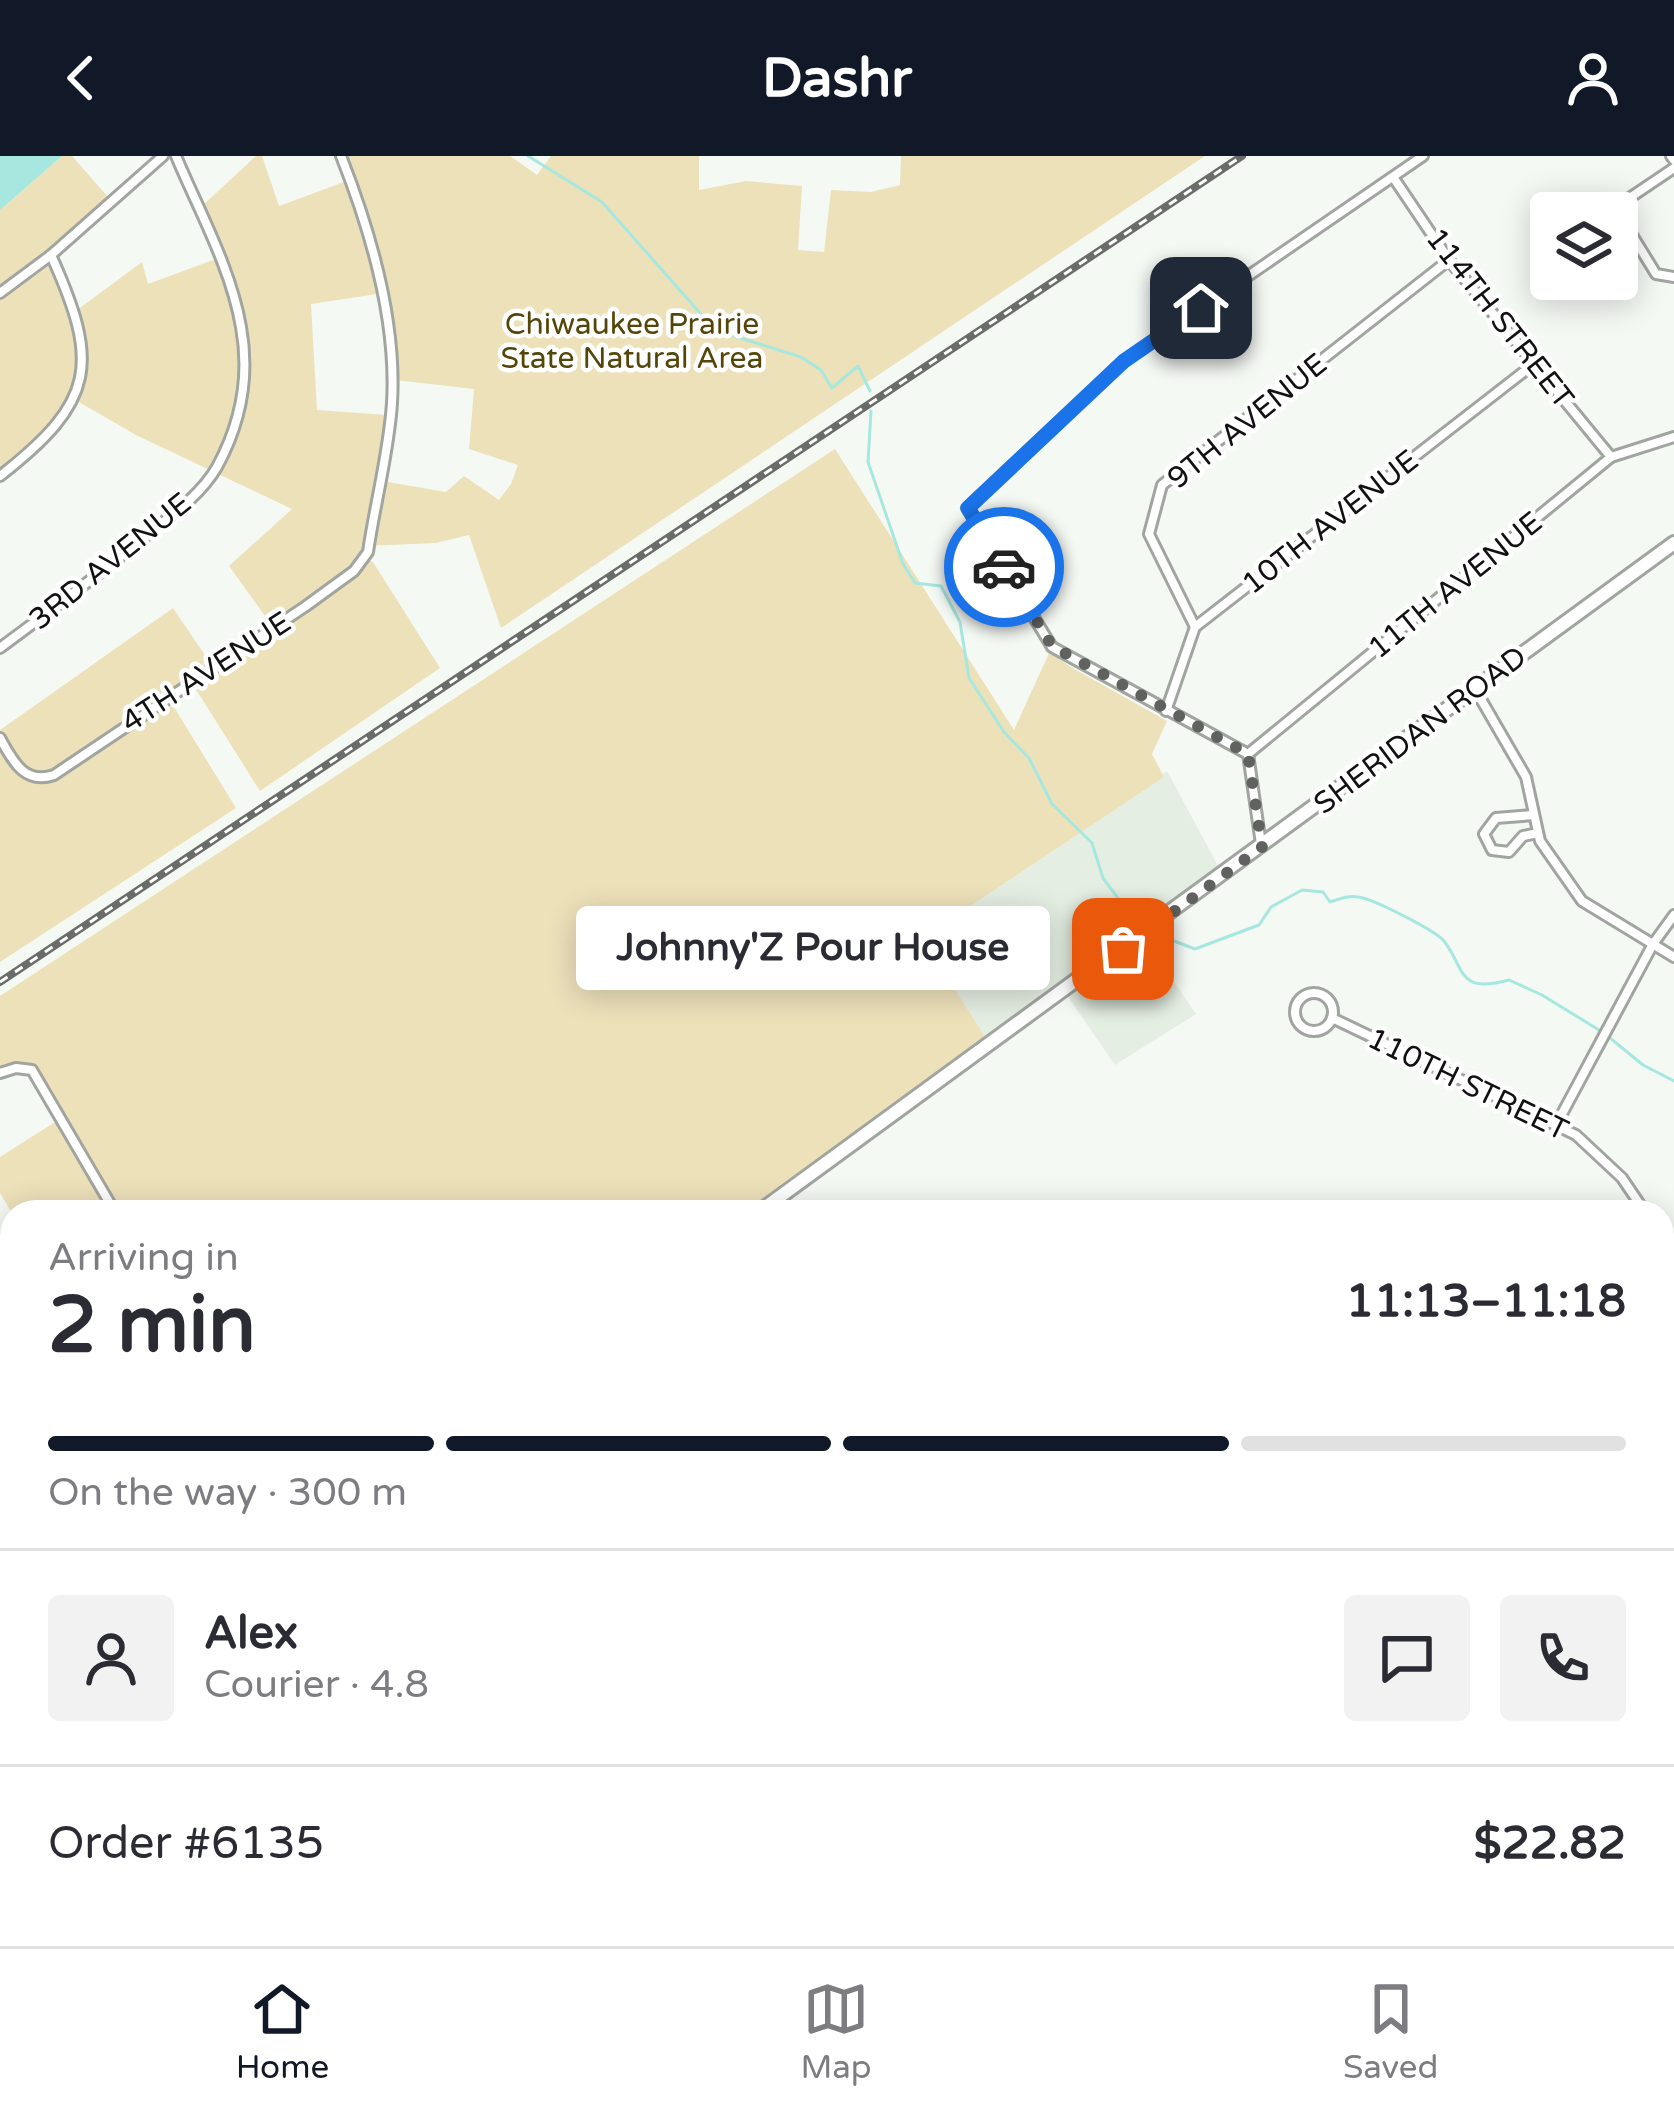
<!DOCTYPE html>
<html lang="en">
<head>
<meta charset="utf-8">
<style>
  body { margin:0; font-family:"Varela Round",sans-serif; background:#f2f2f3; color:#2b2b33; height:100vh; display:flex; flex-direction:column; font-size:45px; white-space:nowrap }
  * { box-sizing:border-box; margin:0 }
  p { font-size:39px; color:#7c7c81 }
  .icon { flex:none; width:66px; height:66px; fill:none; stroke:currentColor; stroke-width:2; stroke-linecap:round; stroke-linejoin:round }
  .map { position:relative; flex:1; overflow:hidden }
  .drawer { position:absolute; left:0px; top:1044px; width:1674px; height:747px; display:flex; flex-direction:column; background:#fff; border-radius:36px 36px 0 0; box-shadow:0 6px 30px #0003 }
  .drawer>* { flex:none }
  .fabs { position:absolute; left:1530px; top:36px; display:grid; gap:24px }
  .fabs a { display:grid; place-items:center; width:108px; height:108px; border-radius:12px; background:#fff; box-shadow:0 6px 30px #0003; font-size:60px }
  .pin { position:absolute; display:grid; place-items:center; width:102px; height:102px; color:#fff; margin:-51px; border-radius:24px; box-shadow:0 6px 18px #0006 }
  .courier { position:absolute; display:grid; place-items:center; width:120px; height:120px; margin:-60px; border:9px solid #1a73e8; border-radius:50%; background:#fff; color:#222; box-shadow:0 3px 15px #0007 }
  .bubble { position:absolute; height:84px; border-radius:12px; background:#fff; box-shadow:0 6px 30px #0003; font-size:39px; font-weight:800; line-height:84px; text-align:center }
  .summary em { font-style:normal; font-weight:800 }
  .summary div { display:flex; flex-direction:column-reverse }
  .summary { display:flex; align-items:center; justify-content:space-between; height:204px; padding:0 48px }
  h1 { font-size:78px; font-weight:800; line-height:90px }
  .bar { display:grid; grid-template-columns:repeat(4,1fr); gap:18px 12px; align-content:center; height:144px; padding:0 48px }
  .bar i { height:15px; border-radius:9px; background:#e1e1e2 }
  .bar .current { background:#111827 }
  .bar p { grid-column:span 4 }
  .line { display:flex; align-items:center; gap:30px; padding:0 48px; border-top:3px solid #e1e1e2 }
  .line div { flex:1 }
  .round { display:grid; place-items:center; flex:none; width:126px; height:126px; border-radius:12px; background:#f2f2f3 }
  header { display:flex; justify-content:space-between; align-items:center; height:156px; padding:0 48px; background:#111827; color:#fff; font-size:54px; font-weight:800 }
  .dock { display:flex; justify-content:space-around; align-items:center; height:168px; border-top:3px solid #e1e1e2; background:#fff; font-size:33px; color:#7c7c81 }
  .dock a { display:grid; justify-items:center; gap:6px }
  .dock .current { color:#111827 }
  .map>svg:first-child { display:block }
</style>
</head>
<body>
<header><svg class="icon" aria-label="back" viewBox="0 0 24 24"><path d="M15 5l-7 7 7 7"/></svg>Dashr<svg class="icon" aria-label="person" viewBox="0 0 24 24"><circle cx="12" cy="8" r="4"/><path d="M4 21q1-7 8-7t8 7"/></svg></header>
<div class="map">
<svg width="1674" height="1790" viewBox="0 0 1674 1790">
  <rect width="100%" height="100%" fill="#f5f9f4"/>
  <path fill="#e5eee3" d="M1167,615l56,104 -81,60 54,79 -81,51 -51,-74 -92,66 -51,-119z"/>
  <g fill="#ede1ba" fill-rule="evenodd">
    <path d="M62,0h10l37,42 -66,56 30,59 69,-51 6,22 73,-27 -20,-50 55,-51h6l17,50 73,-27 -8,-23h166l27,19 14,-19h148v34l47,-9 56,5 -4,64 26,2 7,-62 40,2 29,-7 1,-29h304l-704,472 -32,-93 -33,8 -70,3 -4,11 11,5 67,106 -180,123 -70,-111 -24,14 70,114 -236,154v-232l173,-122 42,62 60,-40 -46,-64 63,-57 -156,-74 -64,-37 -24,33 -48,41v-262zM384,137l11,87 79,9 -5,60 49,16 -7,19 -12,16 -35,-24 -18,16 -70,-12 11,-65 -70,-5 -6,-106z"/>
    <path d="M835,293l179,281 36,-79 19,15 98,55 -15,33 12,23 -242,161 65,102 -237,172 -738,1 -12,-20v-36l63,-40 -32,-48 -17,-5 -14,4v-72z"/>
    <path d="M12,1069v315l-4,4 -8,-12v-300z"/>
    <path d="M1674,1198v84l-5,5 5,12v491h-560l18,-11h530v-573z"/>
  </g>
  <path fill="#a6e7df" d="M0,0h62l-62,54z"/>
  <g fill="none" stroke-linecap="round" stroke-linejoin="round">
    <g stroke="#a6e7df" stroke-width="3">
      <path d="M528,0l74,46 113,128 86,27 20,13 11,18 26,-22 12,25"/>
      <path d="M871,255l-3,51 35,102 12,19 26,3 19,36 9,56 35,54 25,26 23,46 40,39 11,35 20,27 20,18"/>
      <path d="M1156,778l39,15 64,-24 12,-18 31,-17 21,2 7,10c9,-3 19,-7 28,-5 14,1 78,34 86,44 22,29 13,53 65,39l33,15 57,35"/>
      <path d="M1610,882l33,27 31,16"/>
      <path d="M148,1790l17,-11"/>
    </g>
    <defs>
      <g id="minor">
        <path d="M1671,0l3,4"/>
        <path d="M1674,12l-46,31 -4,23 32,52 18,3"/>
        <path d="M1393,21l56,83 162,197"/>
        <path d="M0,137l51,-38 112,-99"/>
        <path d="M0,320c96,-75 100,-112 51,-221"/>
        <path d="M1195,471l-46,-93 13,-49 287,-225"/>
        <path d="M0,492c51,-38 103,-76 152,-117 23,-18 50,-38 65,-64 24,-44 33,-91 24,-140 -10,-59 -42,-116 -65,-171"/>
        <path d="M1475,533l51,88 14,64 42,60 92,56"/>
        <path d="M1166,555l29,-84 340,-264"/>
        <path d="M0,582c13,23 24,47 54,37l252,-169 48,-35 14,-19c7,-49 21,-100 24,-149 5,-83 -21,-171 -51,-247"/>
        <path d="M1248,598l363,-297 63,-20"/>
        <path d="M1534,659l-38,3 -12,16 8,16 17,2 14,-16 15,-3"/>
        <path d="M1261,688l-13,-90 -196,-107 -85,-139 157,-147 299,-205"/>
        <circle cx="1314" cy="856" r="19"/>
        <path d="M1332,862l244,117 46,43 23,34"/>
        <path d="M0,917l16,-5 16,2 83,142"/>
        <path d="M1556,969l97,-181 21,-29"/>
        <path d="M1662,1082l12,18"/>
        <path d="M0,1214l12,20"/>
        <path d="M0,1405l12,-14"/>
        <path d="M887,1779l8,11"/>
        <path d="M719,1790l16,-11"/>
        <path d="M843,1790l17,-11"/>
        <path d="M1014,1790l17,-11"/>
      </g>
      <g id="primary">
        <path d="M759,1056l915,-669"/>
        <path d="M0,1629l12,-10"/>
        <path d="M561,1779l7,11"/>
      </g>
    </defs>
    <use href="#minor" stroke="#a1a5a0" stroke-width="14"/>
    <use href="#primary" stroke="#a1a5a0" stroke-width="18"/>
    <use href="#minor" stroke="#fff" stroke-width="8"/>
    <use href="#primary" stroke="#fff" stroke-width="12"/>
    <defs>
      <path id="rail" d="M0,826l1242,-826"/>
    </defs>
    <use href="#rail" stroke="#6a6c6a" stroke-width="8"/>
    <use href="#rail" stroke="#fff" stroke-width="3" stroke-dasharray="9" stroke-linecap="butt"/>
  </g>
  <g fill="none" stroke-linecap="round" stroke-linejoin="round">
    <path stroke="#606260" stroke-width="12" stroke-dasharray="0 21.6" d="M1004,411l48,79 196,108 14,93 -139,102"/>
    <path stroke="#1a73e8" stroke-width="15" d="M1004,411l-36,-59 156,-147 77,-53"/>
  </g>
  <g text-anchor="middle" stroke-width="9" stroke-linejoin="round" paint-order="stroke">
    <g font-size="30" fill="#101110" stroke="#fff">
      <text transform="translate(1500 162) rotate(52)" y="10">114TH STREET</text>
      <text transform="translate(1247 265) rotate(-39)" y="10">9TH AVENUE</text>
      <text transform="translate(1330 366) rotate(-38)" y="10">10TH AVENUE</text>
      <text transform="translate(110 405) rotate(-39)" y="10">3RD AVENUE</text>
      <text transform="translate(1455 429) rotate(-39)" y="10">11TH AVENUE</text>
      <text transform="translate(206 516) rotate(-33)" y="10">4TH AVENUE</text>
      <text transform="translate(1420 574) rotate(-37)" y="10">SHERIDAN ROAD</text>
      <text transform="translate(1468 928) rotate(26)" y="10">110TH STREET</text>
    </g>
    <g font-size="30" fill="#544508" stroke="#fff">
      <text x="632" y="178">Chiwaukee Prairie<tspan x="632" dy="34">State Natural Area</tspan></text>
    </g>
  </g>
</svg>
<div class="fabs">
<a><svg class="icon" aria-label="layers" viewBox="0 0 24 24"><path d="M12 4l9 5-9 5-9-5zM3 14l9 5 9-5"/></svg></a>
</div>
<div class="pin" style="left:1123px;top:793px;background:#ea580c"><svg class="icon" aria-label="bag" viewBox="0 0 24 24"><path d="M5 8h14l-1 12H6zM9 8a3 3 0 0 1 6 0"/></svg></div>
<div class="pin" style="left:1201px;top:152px;background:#1f2937"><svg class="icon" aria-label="home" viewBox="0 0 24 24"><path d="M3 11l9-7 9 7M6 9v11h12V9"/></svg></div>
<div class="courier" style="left:1004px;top:411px"><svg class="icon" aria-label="car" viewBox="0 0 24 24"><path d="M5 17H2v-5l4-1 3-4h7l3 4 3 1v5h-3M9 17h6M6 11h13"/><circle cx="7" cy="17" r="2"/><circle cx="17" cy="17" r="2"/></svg></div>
<div class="bubble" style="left:576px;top:750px;width:474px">Johnny'Z Pour House</div>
<section class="drawer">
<div class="summary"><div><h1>2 min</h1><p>Arriving in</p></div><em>11:13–11:18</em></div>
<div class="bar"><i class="current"></i><i class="current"></i><i class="current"></i><i></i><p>On the way · 300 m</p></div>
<div class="line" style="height:216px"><a class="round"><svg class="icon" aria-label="person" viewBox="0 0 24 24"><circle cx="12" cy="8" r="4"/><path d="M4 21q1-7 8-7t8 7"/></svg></a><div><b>Alex</b><p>Courier · 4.8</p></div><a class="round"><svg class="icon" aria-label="chat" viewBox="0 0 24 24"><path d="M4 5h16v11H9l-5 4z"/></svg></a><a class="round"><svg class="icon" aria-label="phone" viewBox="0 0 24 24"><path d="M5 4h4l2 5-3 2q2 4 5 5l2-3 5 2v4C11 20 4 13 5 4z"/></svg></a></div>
<div class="line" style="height:156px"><div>Order #6135</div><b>$22.82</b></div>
</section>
</div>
<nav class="dock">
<a class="current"><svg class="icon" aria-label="home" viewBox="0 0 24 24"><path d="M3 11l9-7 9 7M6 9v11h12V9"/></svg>Home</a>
<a><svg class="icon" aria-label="map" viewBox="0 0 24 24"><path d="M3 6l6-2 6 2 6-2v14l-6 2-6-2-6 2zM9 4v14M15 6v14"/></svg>Map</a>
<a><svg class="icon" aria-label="saved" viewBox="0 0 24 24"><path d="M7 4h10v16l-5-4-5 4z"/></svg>Saved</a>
</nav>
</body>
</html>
